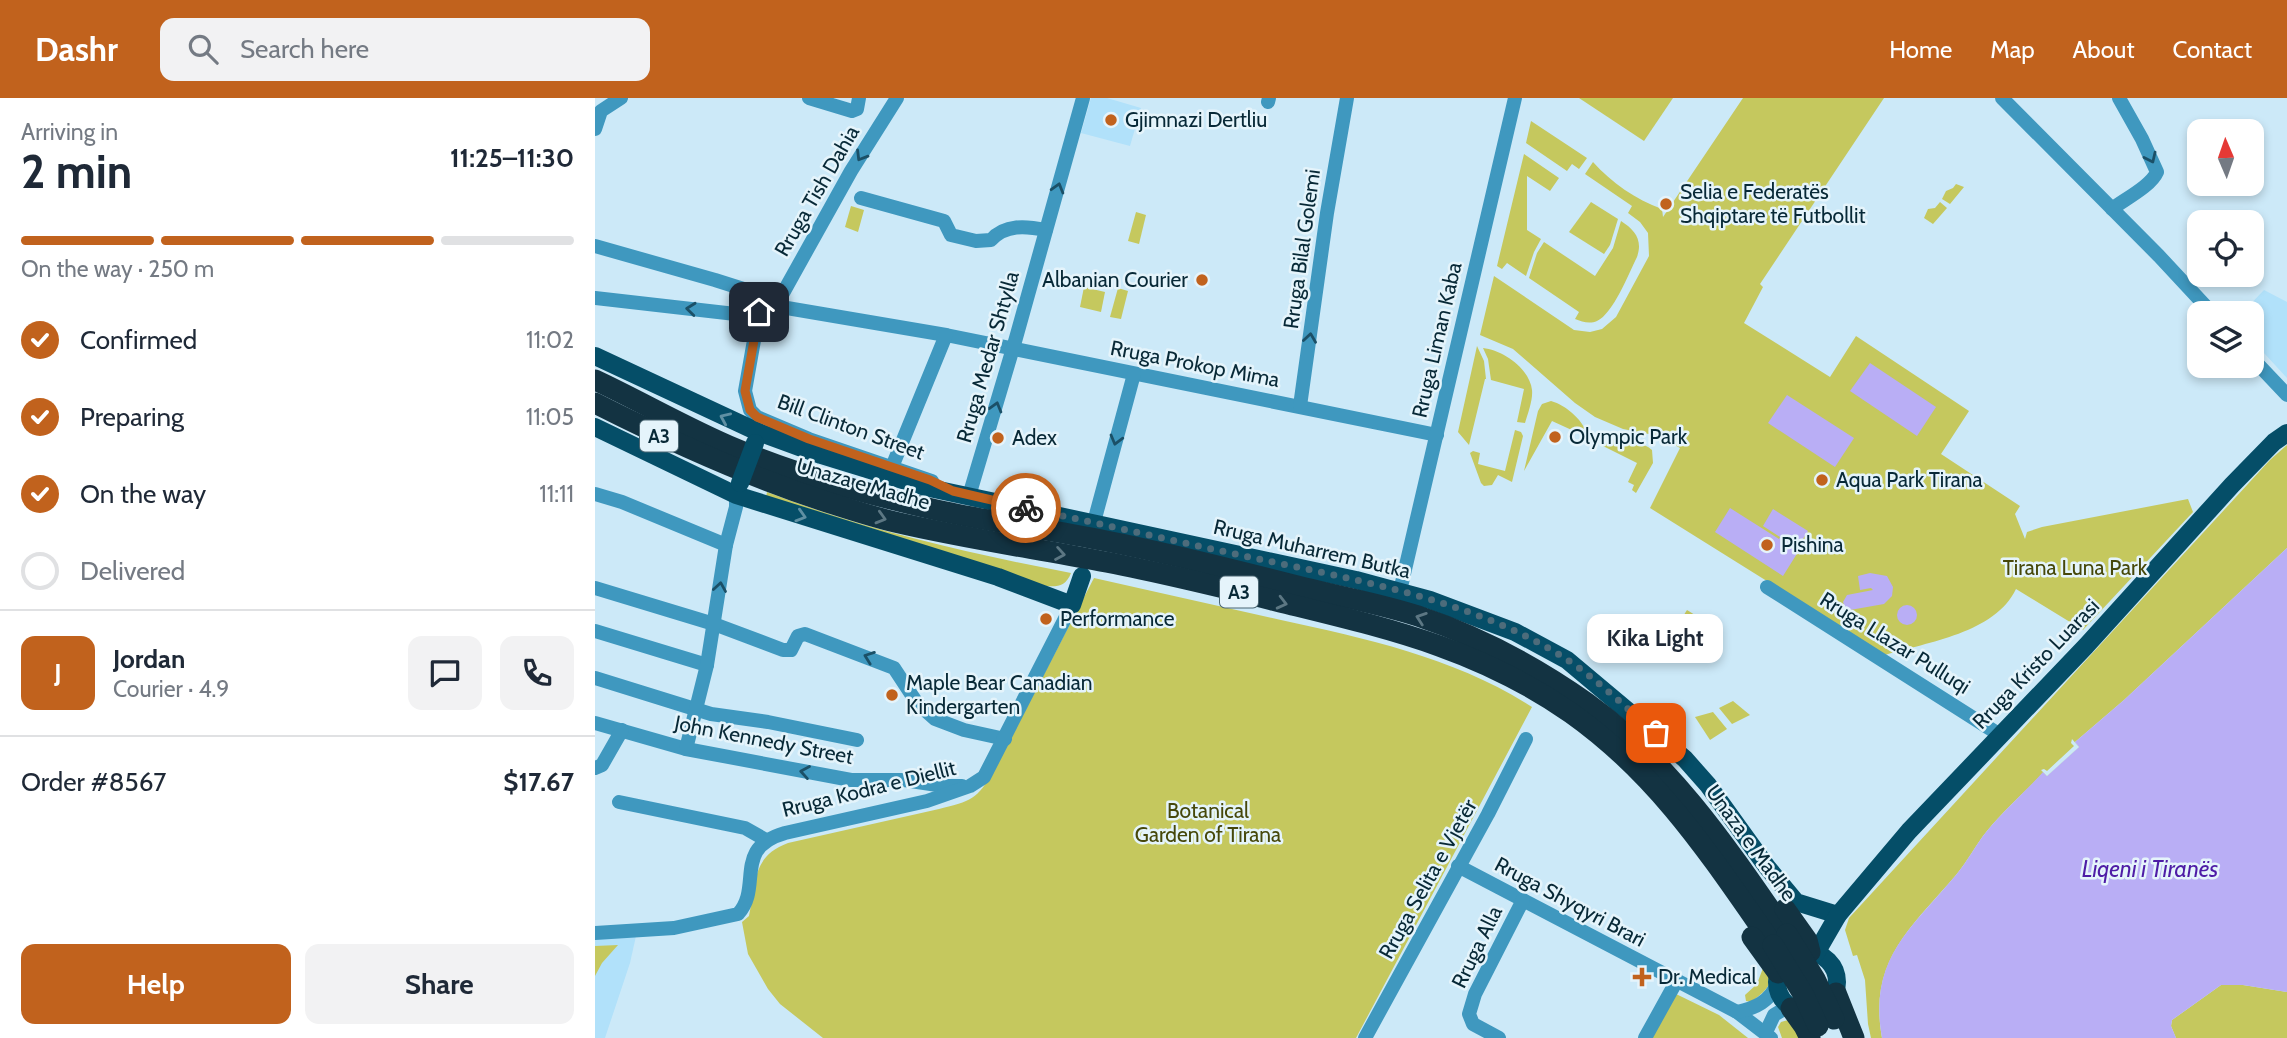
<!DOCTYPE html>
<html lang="en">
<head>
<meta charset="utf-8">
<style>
  body { margin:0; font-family:Cabin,sans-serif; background:#f2f2f3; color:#1f2937; height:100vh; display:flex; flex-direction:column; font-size:26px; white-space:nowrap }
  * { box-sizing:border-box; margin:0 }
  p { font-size:23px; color:#747a83 }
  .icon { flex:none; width:38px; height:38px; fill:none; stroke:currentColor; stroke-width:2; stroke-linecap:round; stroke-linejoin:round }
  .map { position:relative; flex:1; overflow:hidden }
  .side { display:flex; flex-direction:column; background:#fff; width:595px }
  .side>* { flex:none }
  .needle { width:46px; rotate:358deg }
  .controls { position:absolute; left:1592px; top:21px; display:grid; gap:14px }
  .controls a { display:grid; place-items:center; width:77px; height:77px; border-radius:14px; background:#fff; box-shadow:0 4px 10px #0003; font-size:35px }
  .pin { position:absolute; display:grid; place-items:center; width:60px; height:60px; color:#fff; margin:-30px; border-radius:14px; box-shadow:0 4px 10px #0006 }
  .courier { position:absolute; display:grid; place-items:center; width:70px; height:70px; margin:-35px; border:5px solid #c1621d; border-radius:50%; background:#fff; color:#222; box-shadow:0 2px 9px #0007 }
  .bubble { position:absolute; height:49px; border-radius:14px; background:#fff; box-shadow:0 4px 10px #0003; font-size:23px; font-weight:700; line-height:49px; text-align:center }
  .overview em { font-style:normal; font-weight:700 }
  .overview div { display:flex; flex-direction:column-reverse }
  .overview { display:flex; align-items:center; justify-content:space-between; height:119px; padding:0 21px }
  h1 { font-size:46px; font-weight:700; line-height:52px }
  .bar { display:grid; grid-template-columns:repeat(4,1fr); gap:10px 7px; align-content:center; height:84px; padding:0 21px }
  .bar i { height:9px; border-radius:5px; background:#e0e1e3 }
  .bar .current { background:#c1621d }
  .bar p { grid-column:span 4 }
  .line { display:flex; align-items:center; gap:18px; padding:0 21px; border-top:2px solid #e0e1e3 }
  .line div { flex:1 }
  .round { display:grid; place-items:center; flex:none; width:74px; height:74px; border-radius:14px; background:#f2f2f3 }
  ol { padding:0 21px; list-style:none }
  li { display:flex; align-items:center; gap:21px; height:77px }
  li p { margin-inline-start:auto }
  li .icon { padding:7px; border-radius:50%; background:#c1621d; color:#fff; stroke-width:4 }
  li:last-child { color:#747a83 }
  li i { width:38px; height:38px; border:4px solid #e0e1e3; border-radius:50% }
  .button { display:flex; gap:14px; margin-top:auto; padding:14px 21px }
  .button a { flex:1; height:80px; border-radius:14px; background:#c1621d; color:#fff; font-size:28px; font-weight:700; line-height:80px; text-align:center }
  .button a+a { background:#f2f2f3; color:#1f2937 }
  header { display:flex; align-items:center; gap:42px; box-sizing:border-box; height:98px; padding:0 35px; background:#c1621d; color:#fff }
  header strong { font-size:33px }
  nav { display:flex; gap:38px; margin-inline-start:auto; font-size:24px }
  .search { width:490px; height:63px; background:#f2f2f3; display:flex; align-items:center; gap:18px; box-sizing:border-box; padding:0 24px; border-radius:14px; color:#747a83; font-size:26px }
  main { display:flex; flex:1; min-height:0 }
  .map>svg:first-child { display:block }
</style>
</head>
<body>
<header>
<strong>Dashr</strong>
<div class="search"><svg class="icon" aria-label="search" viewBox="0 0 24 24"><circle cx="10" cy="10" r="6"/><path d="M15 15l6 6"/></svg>Search here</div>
<nav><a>Home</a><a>Map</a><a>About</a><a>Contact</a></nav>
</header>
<main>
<section class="side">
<div class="overview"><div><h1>2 min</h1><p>Arriving in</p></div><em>11:25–11:30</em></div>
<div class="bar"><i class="current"></i><i class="current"></i><i class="current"></i><i></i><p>On the way · 250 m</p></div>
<ol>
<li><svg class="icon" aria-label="check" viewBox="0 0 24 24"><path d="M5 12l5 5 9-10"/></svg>Confirmed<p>11:02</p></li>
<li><svg class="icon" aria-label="check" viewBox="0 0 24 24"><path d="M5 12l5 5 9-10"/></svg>Preparing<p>11:05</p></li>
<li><svg class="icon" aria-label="check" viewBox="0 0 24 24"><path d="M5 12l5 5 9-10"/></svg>On the way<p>11:11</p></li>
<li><i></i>Delivered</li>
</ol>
<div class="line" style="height:126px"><b class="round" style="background:#c1621d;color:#fff">J</b><div><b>Jordan</b><p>Courier · 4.9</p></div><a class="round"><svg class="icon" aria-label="chat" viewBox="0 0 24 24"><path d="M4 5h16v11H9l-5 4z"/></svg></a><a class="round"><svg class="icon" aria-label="phone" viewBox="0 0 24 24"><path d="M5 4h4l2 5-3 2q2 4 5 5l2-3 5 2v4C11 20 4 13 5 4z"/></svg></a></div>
<div class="line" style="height:91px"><div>Order #8567</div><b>$17.67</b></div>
<div class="button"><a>Help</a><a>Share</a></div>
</section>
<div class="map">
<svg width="1692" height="940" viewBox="0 0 1692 940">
  <rect width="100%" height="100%" fill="#cce9f8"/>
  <g fill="#b1e1fa">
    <path d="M496,0h16l34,10 -11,38 -49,-13z"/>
    <path d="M1669,192l23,12v76l-35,-38v-27h-10z"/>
    <path d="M41,838l-6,27 -25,75h-10v-101z"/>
  </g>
  <g fill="#c5c85e">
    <path d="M984,0h94l-29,43z"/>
    <path d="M1148,0h141l-124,186 3,3 -19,36 86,54 26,-41 113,75 -28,43 79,52 -5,8 10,25 2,-7 15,-5 146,-28 5,13 -110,118 -67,-41c-21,44 -88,53 -131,66l-235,-147 30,-60 -21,-12 -36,-7 -28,-12 -20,-14 -62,-54 -33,-14 14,-59 80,54 16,2 12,-3 14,-12 33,-61 -1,-23 -8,-11 -12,-9 4,-7 -47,-32 8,-12c19,21 42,37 69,47l1,8z"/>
    <path d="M936,23l56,37 -8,11 -7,-5 -5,7 -41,-28z"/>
    <path d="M929,56l35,24 -9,13 -23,-15v54l14,9 -7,13 -8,24 -19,-13 -5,6 -5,-3z"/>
    <path d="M1361,86l8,3 -14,17 -8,-5 4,-8 7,-3z"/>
    <path d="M996,104l27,17 -8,26 -6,9 -35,-22z"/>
    <path d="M1345,104l7,6 -14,16 -9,-6 4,-9 7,-1z"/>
    <path d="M256,108l13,4 -6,22 -13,-5z"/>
    <path d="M541,114l10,3 -7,29 -11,-3z"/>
    <path d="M1026,123c14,9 22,19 16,36 -8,16 -24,57 -40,64 -7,3 -15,1 -22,-2l4,-7 -50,-34 8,-25 7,-11 51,34 18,-28z"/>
    <path d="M489,189l21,5 -4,20 -21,-5z"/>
    <path d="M523,190l10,3 -7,28 -11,-2z"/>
    <path d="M882,248l7,15 2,18h-1l-16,66 -11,-13z"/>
    <path d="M888,250c20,2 47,21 49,42 1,10 -4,23 -7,33l-8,-1 7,-33 -33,-9 -3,-21z"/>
    <path d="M956,303c15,4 35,21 36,36l-35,-16 -28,50 14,-60 4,-7z"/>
    <path d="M920,332l6,2 2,4 -11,46 -14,-7 -6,10 -8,1 -3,-3 -11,-30 3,-2 7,2 -2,11 27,7z"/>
    <path d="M1015,342c13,-1 32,1 42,10l1,13 -17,30 -4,-3 2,-5 -6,-3 9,-19 -34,-17z"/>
    <path d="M1692,347v103l-163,152 -49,42 4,5 -32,29 -4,-3c-18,19 -39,37 -56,58 -11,13 -19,30 -31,44 -45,53 -88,85 -74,163h-11l-3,-14 -3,-44 -8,-25 -4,1 -8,-26 4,-12 421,-458z"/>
    <path d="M172,394c98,38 201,61 304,81 -5,13 -13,14 -25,13l-280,-89z"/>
    <path d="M499,480c62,14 125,28 187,42 87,19 175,38 251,87l-176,331h-533l-43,-34 -12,-15 -20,-35 -6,-32 7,-6c7,-33 3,-60 39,-73l151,-34c32,-8 38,-9 55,-39z"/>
    <path d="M1092,512l24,15 -21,34 -24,-15z"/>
    <path d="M1138,603l17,14 -18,9 -13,-16z"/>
    <path d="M1118,614l14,17 -17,11 -15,-23z"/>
    <path d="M23,847l-16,18 -7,13v-30z"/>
    <path d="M1168,870c15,15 1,24 -12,34l-5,-1 -1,-6 12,-11z"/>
    <path d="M1626,887h22l44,7v46h-111l-5,-12 1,-6z"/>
    <path d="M1079,895l45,22 29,23h-98z"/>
    <path d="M1193,922l17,18h-23l-4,-11 3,-5z"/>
  </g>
  <g fill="#b9aef5">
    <path d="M1275,265l66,44 -19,29 -67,-45z"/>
    <path d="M1192,297l67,43 -19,29 -67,-44z"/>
    <path d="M1135,410l49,31 1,-2 -17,-11 10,-17 35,22 -12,19 2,2 -15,24 -68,-44z"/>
    <path d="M1692,450v444l-44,-7h-22l-49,35 -1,6 5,12h-294c-14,-80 29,-109 74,-163 12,-14 20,-31 31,-44 17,-21 38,-39 56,-59l4,4 32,-29 -4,-5 49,-42z"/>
    <path d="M1275,475l17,3 6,11 -1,9 -8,8 -34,6 -5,-3 -2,-5 4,-7 26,-5 -2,-2 -11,2 -2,-14z"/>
    <circle cx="1312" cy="517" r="10"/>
  </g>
  <path fill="#cce9f8" d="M1477,641l7,8 -32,29 -6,-6 3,-1 3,2 27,-25 -3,-3z"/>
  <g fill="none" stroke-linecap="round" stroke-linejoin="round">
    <g stroke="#3f98bf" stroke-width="14">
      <path d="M214,0l43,13 5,-2 2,-11"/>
      <path d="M1407,0l157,158 53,57"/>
      <path d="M673,4l1,-4"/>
      <path d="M0,31l6,-18 20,-13"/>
      <path d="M266,100l83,23 7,14 25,6 15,-1c14,-16 35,-14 55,-10"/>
      <path d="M1517,111c13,-10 39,-23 45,-37l-15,-33 -23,-41"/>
      <path d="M0,148l120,34 41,13 14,10 17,5 159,27 491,100"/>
      <path d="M0,200l149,17 15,-3 24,-19 68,-122 46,-73"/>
      <path d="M164,214l-14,79 5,19 7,7 52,22 123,42"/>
      <path d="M1657,260l35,37"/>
      <path d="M705,308l27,-193 20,-115"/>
      <path d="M297,369l54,-132"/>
      <path d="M0,396l27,8 104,43"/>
      <path d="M374,398l47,-158 67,-240"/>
      <path d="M499,424l40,-148"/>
      <path d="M1172,489l233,148"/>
      <path d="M0,490l119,36 69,26h8l7,-14 7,-2 89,34 23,35 18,16 29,11 41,9"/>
      <path d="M805,493l115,-493"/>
      <path d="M0,533l112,34"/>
      <path d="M0,580l116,36 57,8 89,18"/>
      <path d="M0,625l91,26 165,31h53l40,6h18"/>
      <path d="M91,651l21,-84 19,-120 10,-38v-12"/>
      <path d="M0,670l7,-3 20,-35"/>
      <path d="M24,704l126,26 21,12"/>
      <path d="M863,768l279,146 34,26"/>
      <path d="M0,835l79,-5 64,-14c25,-27 -6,-66 47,-81l142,-32 43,-15 14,-9 88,-172"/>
      <path d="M1142,914c19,-4 33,-11 40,-28"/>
      <path d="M1171,934l8,-17 15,-9"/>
      <path d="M770,940l123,-224 38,-75"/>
      <path d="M904,940l-26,-14 -4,-10 6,-20 48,-94"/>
      <path d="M1050,940l31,-56"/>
    </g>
    <g stroke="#054e68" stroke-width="18">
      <path d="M0,258l163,76 63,23 104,32 431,93 74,20 85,32 52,28 118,99 23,26 59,82 29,35 42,13"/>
      <path d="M0,329l141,68 262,82 74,28 10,-29"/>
      <circle cx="1212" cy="884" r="30"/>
      <path d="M1221,855l22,-38 71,-84 177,-185 146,-161 42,-43 13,-9"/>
    </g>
    <g stroke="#133342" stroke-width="21">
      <path d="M0,282c47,22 93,49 141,69 61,26 131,45 196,60 57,13 116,20 174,32 67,13 133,30 199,47 38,9 76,16 113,28 60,20 118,51 169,87 85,61 142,147 200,231"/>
      <path d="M0,305c77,39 154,74 235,100 22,7 43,14 65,19 68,16 137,26 205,39 66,12 132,29 197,45 102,25 186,46 274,107 89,63 141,145 202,232"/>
      <path d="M1190,811l22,31 3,12"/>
      <path d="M1157,839l26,36"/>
      <path d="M1241,895l18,45"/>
      <path d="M1196,910l13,18 6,12"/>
    </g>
    <path stroke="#054e68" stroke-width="18" d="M145,385l15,-40"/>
    <g stroke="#133342" stroke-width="21">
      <path d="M1192,836l28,45 19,40"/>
      <path d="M1178,847l30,49 15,32"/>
    </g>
  </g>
  <defs><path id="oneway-chevron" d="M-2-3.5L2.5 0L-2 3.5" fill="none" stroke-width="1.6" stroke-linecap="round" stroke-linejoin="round" transform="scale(1.75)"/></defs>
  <g stroke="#1b5067">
    <use href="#oneway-chevron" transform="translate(266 58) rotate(121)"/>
    <use href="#oneway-chevron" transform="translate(1556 60) rotate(65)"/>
    <use href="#oneway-chevron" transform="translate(463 90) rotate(-74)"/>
    <use href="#oneway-chevron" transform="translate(96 211) rotate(-174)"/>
    <use href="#oneway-chevron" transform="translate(715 240) rotate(-82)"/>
    <use href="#oneway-chevron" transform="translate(401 309) rotate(-74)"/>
    <use href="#oneway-chevron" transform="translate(521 342) rotate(105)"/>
    <use href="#oneway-chevron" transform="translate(125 489) rotate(-81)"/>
    <use href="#oneway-chevron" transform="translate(274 559) rotate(-160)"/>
    <use href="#oneway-chevron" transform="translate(210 674) rotate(-170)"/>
  </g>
  <g stroke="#5f90a3">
    <use href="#oneway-chevron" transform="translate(130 320) rotate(-156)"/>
    <use href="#oneway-chevron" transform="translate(206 418) rotate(17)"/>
  </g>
  <g stroke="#5c7783">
    <use href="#oneway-chevron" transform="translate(286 420) rotate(16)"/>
    <use href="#oneway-chevron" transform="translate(465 456) rotate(10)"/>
    <use href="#oneway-chevron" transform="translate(687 505) rotate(14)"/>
    <use href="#oneway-chevron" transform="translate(826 520) rotate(-161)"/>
  </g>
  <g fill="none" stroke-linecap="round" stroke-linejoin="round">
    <path stroke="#4d6c7b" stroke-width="7" stroke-dasharray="0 12.6" d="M431,410c76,16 152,34 228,50 103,22 223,43 312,101 31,20 61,50 90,74"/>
    <path stroke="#c1621d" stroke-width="9" d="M164,214l-14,79 5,19 7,7 52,22 121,41 23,11 73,17"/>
  </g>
  <g fill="#c1621d" stroke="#e5f4fb" stroke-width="2.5">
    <circle cx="516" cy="22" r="7"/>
    <circle cx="1071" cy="106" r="7"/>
    <circle cx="607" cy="182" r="7"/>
    <circle cx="960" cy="339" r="7"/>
    <circle cx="403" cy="340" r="7"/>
    <circle cx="1227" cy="382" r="7"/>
    <circle cx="1172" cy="447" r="7"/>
    <circle cx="451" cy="521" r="7"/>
    <circle cx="297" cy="597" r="7"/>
    <path d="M1043.5 868.5h7v7h7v7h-7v7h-7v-7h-7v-7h7z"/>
  </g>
  <g text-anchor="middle" stroke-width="5" stroke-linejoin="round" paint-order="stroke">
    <g fill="#e5f4fb" stroke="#4a6672" stroke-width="2">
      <rect x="45" y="322.5" width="38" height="31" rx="5"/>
      <rect x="625" y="478.5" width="38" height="31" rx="5"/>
    </g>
    <g font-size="19" font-weight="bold" fill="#082937">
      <text x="64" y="345">A3</text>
      <text x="644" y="501">A3</text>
    </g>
    <g font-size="21" fill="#082937" stroke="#e5f4fb" text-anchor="start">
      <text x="530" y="29">Gjimnazi Dertliu</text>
      <text x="1085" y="101">Selia e Federatës<tspan x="1085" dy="24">Shqiptare të Futbollit</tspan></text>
      <text x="593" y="189" text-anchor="end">Albanian Courier</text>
      <text x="974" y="346">Olympic Park</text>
      <text x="417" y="347">Adex</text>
      <text x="1241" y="389">Aqua Park Tirana</text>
      <text x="1186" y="454">Pishina</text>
      <text x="465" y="528">Performance</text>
      <text x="311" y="592">Maple Bear Canadian<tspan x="311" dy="24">Kindergarten</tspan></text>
      <text x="1063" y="886">Dr. Medical</text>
    </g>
    <g font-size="21" fill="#082937" stroke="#e5f4fb">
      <text transform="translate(222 93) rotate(-60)" y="7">Rruga Tish Dahia</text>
      <text transform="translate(707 151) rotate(-82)" y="7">Rruga Bilal Golemi</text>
      <text transform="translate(842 242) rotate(-77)" y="7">Rruga Liman Kaba</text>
      <text transform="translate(393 259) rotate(-74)" y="7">Rruga Medar Shtylla</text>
      <text transform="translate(600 266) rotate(11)" y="7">Rruga Prokop Mima</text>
      <text transform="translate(256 329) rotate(20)" y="7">Bill Clinton Street</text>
      <text transform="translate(268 386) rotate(16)" y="7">Unaza e Madhe</text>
      <text transform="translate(717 451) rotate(13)" y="7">Rruga Muharrem Butka</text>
      <text transform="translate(1300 545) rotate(32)" y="7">Rruga Llazar Pulluqi</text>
      <text transform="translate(1441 566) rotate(-46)" y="7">Rruga Kristo Luarasi</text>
      <text transform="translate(169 642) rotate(11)" y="7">John Kennedy Street</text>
      <text transform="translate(274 691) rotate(-14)" y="7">Rruga Kodra e Diellit</text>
      <text transform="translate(1156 745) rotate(54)" y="7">Unaza e Madhe</text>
      <text transform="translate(833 781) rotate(-61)" y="7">Rruga Selita e Vjetër</text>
      <text transform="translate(975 804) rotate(28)" y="7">Rruga Shyqyri Brari</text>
      <text transform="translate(882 849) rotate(-64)" y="7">Rruga Alla</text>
    </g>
    <g font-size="21" fill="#46480a" stroke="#e5f4fb">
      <text x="1480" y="477">Tirana Luna Park</text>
      <text x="613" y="720">Botanical<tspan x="613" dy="24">Garden of Tirana</tspan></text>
    </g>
    <g font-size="23" font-style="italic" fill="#4e1ca6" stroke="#e5f4fb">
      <text x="1555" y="779">Liqeni i Tiranës</text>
    </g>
  </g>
</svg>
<div class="controls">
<a><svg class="needle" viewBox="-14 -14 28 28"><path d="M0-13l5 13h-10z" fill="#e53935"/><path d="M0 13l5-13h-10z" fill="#747a83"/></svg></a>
<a><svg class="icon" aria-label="locate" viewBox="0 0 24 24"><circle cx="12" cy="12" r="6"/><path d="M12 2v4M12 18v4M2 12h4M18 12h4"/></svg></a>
<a><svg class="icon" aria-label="layers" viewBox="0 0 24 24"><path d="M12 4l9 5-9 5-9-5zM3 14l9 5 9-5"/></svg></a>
</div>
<div class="pin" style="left:1061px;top:635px;background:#ea580c"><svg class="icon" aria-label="bag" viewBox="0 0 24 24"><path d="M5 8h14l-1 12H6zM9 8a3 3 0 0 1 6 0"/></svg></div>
<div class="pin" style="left:164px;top:214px;background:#1f2937"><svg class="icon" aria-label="home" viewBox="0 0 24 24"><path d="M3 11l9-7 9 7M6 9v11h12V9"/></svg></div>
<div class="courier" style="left:431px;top:410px"><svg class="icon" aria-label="bike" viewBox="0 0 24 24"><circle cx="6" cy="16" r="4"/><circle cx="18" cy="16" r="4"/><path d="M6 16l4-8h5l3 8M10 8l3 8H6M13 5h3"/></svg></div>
<div class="bubble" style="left:992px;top:516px;width:136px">Kika Light</div>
</div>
</main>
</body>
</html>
